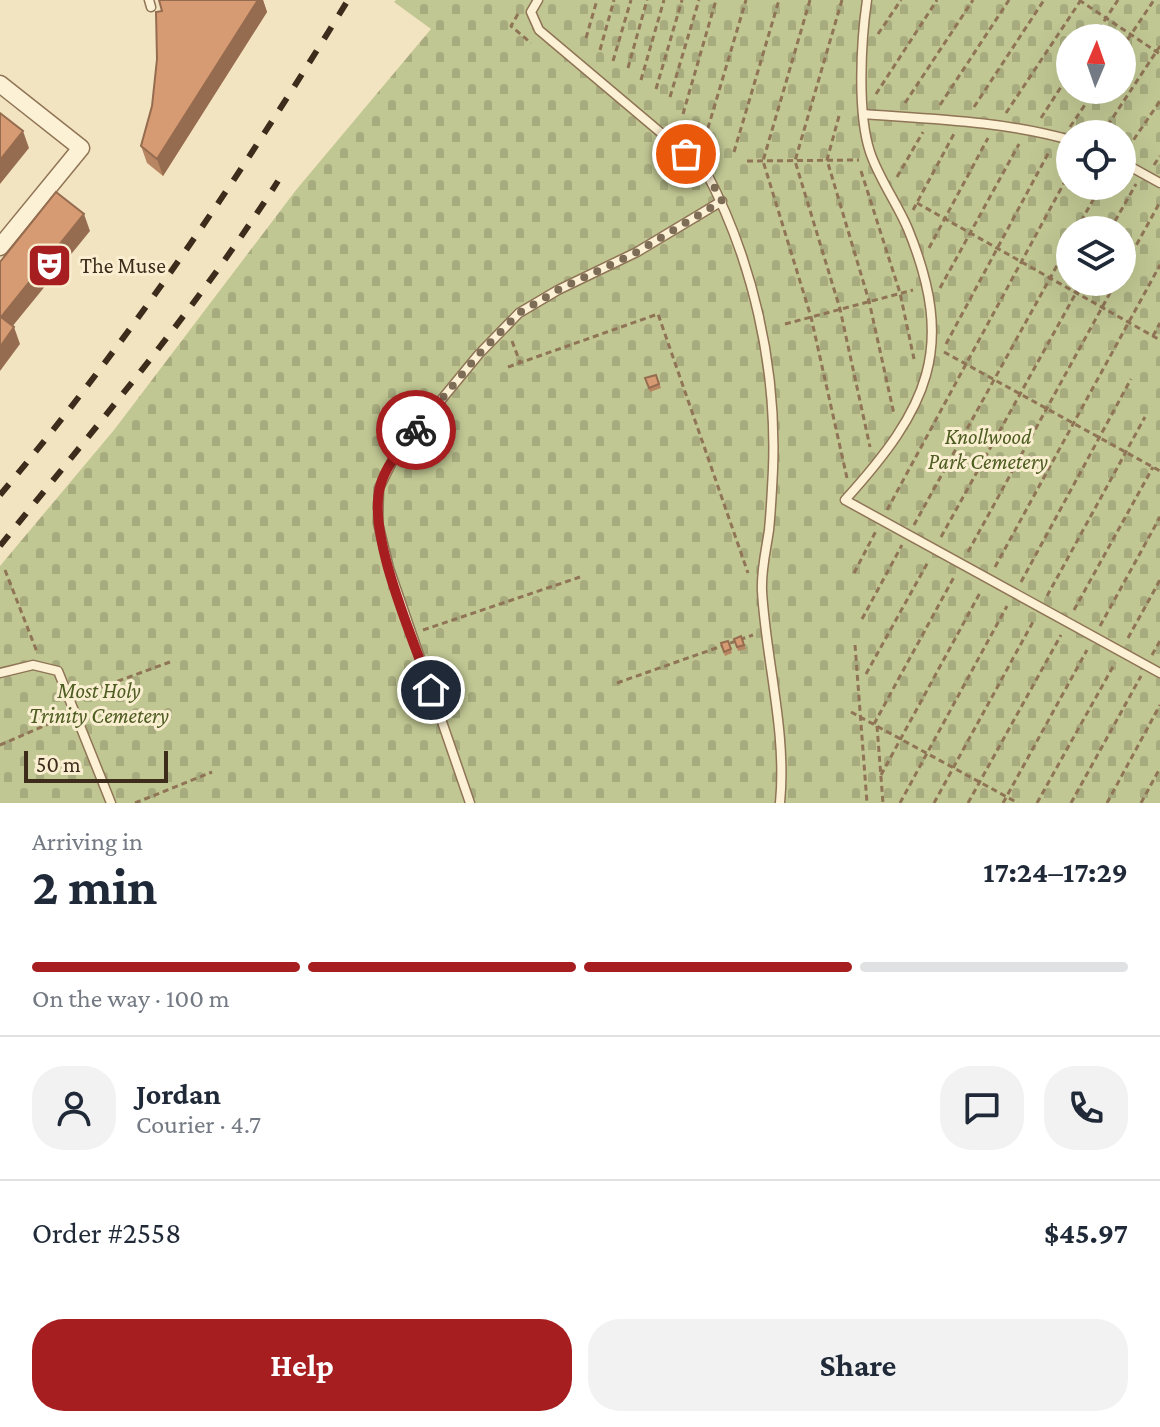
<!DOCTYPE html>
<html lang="en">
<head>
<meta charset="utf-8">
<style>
  body { margin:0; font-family:"Crimson Pro",serif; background:#f2f2f3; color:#1f2937; height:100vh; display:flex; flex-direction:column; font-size:30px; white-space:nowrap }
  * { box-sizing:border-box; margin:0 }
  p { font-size:26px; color:#747a83 }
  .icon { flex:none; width:44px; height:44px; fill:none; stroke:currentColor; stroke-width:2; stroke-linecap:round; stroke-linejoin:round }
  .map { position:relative; height:803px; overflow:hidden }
  .drawer { display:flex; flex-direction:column; background:#fff; flex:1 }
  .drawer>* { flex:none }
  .needle { width:52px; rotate:2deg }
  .buttons { position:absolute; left:1056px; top:24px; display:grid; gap:16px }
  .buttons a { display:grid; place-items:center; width:80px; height:80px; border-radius:50%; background:#fff; box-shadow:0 8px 32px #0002; font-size:40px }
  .scale { position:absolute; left:24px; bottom:20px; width:144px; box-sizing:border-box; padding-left:8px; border:4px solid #3d2c1c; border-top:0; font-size:22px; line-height:28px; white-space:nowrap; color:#3d2c1c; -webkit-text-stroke:6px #faeed1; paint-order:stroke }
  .pin { position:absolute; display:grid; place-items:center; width:68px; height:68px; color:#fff; margin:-34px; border:4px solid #fff; border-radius:50%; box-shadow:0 2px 8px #0007 }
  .courier { position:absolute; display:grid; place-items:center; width:80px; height:80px; margin:-40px; border:6px solid #a61e20; border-radius:50%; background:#fff; color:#222; box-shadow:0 2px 10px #0007 }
  .headline em { font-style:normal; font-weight:700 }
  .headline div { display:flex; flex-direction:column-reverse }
  .headline { display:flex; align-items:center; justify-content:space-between; height:136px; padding:0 32px }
  h1 { font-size:52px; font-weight:700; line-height:60px }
  .bar { display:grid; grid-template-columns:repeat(4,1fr); gap:12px 8px; align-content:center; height:96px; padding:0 32px }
  .bar i { height:10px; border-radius:6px; background:#e0e1e3 }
  .bar .active { background:#a61e20 }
  .bar p { grid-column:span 4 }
  .line { display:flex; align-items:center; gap:20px; padding:0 32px; border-top:2px solid #e0e1e3 }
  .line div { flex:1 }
  .round { display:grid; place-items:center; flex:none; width:84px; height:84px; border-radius:32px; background:#f2f2f3 }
  .cta { display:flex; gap:16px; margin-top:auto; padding:16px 32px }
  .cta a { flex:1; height:92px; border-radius:32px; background:#a61e20; color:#fff; font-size:32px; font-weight:700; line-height:92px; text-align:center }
  .cta a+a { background:#f2f2f3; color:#1f2937 }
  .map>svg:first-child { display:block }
</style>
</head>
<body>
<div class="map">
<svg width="1160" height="803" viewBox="0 0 1160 803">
  <defs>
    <pattern id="cemetery-stones" width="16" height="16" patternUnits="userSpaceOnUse" patternTransform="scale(2)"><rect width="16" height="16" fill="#c1c793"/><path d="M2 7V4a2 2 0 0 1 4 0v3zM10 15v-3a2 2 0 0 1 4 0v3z" fill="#a7ab7e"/></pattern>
  </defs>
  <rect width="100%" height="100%" fill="#f3e4c1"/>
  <path fill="url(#cemetery-stones)" fill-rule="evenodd" d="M396,0h764v803h-1160v-237l114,-136 182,-240 135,-161 -37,-27zM1070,38h52v52h-52zM1070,134h52v52h-52zM1070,230h52v52h-52z"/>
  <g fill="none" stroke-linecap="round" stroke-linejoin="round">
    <defs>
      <g id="service">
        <path d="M149,0l2,7"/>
        <path d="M538,0l-7,12 8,18 166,140c48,90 72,197 68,299 -1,21 -2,41 -4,61 -3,21 -8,40 -7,61 4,70 25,141 18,212"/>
        <path d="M867,0c-6,41 -10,113 3,152 9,27 27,51 38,77 49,120 20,179 -63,271l315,173"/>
        <path d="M863,114c69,5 140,7 207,26"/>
        <path d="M1122,162l38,21"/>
        <path d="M0,673l33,-8 25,6 53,132"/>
        <path d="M470,803l-81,-235 -11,-45 1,-35 16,-32 84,-102 40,-41 39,-23 79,-38 85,-51"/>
      </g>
      <path id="minor" d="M0,84l81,64 -81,99"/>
    </defs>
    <use href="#service" stroke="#8f7456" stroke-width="11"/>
    <use href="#minor" stroke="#8f7456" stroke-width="19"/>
    <g stroke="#8f7456" stroke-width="3" stroke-dasharray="6 4" stroke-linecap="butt">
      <path d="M810,0l-47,161 48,156 36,161"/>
      <path d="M842,0l-47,161 45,148 30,138"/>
      <path d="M1079,0l81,54"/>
      <path d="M518,14l-7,12 20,17"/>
      <path d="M878,34l23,-34"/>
      <path d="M586,38l11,-38"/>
      <path d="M1093,38l25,-38"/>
      <path d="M1122,48l32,-48"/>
      <path d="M600,50l14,-50"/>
      <path d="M613,61l18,-61"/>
      <path d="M628,68l19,-68"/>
      <path d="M641,80l23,-80"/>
      <path d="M656,89l26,-89"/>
      <path d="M876,94l61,-94"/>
      <path d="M670,97l29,-97"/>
      <path d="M905,103l68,-103"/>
      <path d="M940,105l69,-105"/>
      <path d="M974,107l70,-107"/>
      <path d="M1006,113l75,-113"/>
      <path d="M683,114l33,-114"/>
      <path d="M839,116l-12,44 42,141 25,113"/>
      <path d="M1041,118l29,-45"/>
      <path d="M1070,127l25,-37"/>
      <path d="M1102,134l58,-88"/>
      <path d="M705,138l41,-138"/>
      <path d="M1128,148l32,-47"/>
      <path d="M734,152l45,-152"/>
      <path d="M747,161l112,-1"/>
      <path d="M1154,165l6,-9"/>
      <path d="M861,171l39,122 14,66"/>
      <path d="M897,177l26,-45"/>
      <path d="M917,203l243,137"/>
      <path d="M913,210l42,-78"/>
      <path d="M1076,230l25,-44"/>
      <path d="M1110,230l26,-46"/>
      <path d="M929,248l59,-110"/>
      <path d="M1122,271l38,-69"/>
      <path d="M940,288l79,-144"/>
      <path d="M785,324l128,-34"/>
      <path d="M1153,336l7,-13"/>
      <path d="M512,341l8,21"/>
      <path d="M946,344l104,-194"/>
      <path d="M944,352l216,119"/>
      <path d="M508,367l150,-53 90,259"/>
      <path d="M887,510l183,-338"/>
      <path d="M914,525l156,-283"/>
      <path d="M941,537l141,-255"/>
      <path d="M968,552l148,-270"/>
      <path d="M995,567l165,-302"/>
      <path d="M5,570l32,82"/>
      <path d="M854,573l22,-42"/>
      <path d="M1021,582l110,-203"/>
      <path d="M1047,596l98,-179"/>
      <path d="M1074,610l79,-143"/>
      <path d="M862,619l40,-74"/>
      <path d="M1100,626l60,-109"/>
      <path d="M423,630l157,-53"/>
      <path d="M1128,638l32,-58"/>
      <path d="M855,645l12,158"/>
      <path d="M1152,655l8,-14"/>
      <path d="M866,674l62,-112"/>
      <path d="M617,683l136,-48"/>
      <path d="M80,695l90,-33"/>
      <path d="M851,712l167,91"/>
      <path d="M874,724l80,-147"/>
      <path d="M877,726l6,77"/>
      <path d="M0,745l62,-27"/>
      <path d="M881,775l100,-184"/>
      <path d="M135,803l77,-31"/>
      <path d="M900,803l107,-197"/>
      <path d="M934,803l100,-183"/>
      <path d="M968,803l93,-168"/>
      <path d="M1003,803l84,-153"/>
      <path d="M1037,803l78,-140"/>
      <path d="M1071,803l70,-127"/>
      <path d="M1107,803l53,-98"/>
      <path d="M1141,803l19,-35"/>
    </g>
    <use href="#service" stroke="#fdf1d5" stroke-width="8"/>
    <use href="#minor" stroke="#fdf1d5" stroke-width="16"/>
    <g stroke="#3d2c1c" stroke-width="6" stroke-dasharray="14 14" stroke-linecap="butt">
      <path d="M0,495c130,-155 243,-323 348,-495"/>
      <path d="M0,546c95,-119 196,-236 278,-365"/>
    </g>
  </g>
  <g fill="#b88562">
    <path d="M159,0h104l4,12 -104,164 -16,-13 -6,-17 11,-40 10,-95z"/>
    <path d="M656,375l5,13 -11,4 -5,-14z"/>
    <path d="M741,636l5,13 -8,2 -4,-12z"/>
    <path d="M728,641l4,12 -7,3 -4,-13z"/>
  </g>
  <g fill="#966c50">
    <path d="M258,0h5l4,12 -104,164 -6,-17z"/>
    <path d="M23,131l6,17 -29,36v-24z"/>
    <path d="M84,214l6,17 -83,102 -6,-16z"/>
    <path d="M14,327l6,17 -20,27v-24z"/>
  </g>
  <g fill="#d69b72" stroke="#966c50" stroke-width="2">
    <path d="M159,0h99l-101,159 -16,-13 11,-40 5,-47 -1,-47 6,-1z"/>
    <path d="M0,113l23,18 -23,29z"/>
    <path d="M56,192l28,22 -83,103 13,10 -14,20v-85z"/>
    <path d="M656,375l3,9 -10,4 -4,-10z"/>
    <path d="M741,636l3,9 -7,2 -3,-8z"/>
    <path d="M728,641l3,8 -7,3 -3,-9z"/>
  </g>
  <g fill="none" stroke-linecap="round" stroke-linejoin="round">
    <path stroke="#7d6c56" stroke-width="8" stroke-dasharray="0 14.4" d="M416,430l63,-76 40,-41 39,-23 79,-38 85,-51 -17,-31 -19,-16"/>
    <path stroke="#a61e20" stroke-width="10" d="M416,430c-14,17 -31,36 -36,57 -13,49 34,154 51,203"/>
  </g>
  <defs>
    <symbol id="theatre-square" viewBox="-11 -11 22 22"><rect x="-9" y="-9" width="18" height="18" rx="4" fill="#a61e20" stroke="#faeed1"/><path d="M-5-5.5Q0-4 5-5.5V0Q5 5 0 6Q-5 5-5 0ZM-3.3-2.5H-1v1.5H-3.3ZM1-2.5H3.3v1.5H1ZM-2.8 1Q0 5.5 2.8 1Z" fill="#fff"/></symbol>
  </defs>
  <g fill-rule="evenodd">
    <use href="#theatre-square" x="24" y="240" width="51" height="51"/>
  </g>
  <g text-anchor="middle" stroke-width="6" stroke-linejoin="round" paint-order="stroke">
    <g font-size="22" fill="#3d2c1c" stroke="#faeed1" text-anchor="start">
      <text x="80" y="273">The Muse</text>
    </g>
    <g font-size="22" font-style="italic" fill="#4d5c20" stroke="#faeed1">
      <text x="988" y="444">Knollwood<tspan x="988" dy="25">Park Cemetery</tspan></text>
      <text x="99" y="698">Most Holy<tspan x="99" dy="25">Trinity Cemetery</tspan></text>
    </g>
  </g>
</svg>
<div class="buttons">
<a><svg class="needle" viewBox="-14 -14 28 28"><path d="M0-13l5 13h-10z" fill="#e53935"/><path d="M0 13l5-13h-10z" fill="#747a83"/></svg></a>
<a><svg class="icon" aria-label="locate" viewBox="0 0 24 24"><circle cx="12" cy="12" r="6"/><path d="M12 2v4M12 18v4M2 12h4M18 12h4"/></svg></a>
<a><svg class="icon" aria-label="layers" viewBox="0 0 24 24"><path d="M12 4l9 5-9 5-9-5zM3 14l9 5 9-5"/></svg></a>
</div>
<div class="scale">50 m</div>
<div class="pin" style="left:686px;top:154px;background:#ea580c"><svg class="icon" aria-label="bag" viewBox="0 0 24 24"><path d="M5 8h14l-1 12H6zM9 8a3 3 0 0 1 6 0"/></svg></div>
<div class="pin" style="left:431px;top:690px;background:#1f2937"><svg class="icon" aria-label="home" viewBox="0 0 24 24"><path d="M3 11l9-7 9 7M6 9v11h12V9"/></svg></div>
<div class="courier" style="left:416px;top:430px"><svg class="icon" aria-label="bike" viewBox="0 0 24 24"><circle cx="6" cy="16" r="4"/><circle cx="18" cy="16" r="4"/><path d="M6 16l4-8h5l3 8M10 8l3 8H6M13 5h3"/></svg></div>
</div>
<section class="drawer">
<div class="headline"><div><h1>2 min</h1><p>Arriving in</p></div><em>17:24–17:29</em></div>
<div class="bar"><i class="active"></i><i class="active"></i><i class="active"></i><i></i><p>On the way · 100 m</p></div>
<div class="line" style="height:144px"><a class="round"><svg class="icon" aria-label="person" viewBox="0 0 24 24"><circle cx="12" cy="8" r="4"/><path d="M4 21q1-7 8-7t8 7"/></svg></a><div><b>Jordan</b><p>Courier · 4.7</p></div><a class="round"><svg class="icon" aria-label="chat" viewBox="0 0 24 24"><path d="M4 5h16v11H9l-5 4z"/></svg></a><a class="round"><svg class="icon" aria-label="phone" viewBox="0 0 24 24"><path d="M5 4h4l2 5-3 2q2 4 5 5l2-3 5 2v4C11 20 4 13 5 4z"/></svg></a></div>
<div class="line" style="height:104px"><div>Order #2558</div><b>$45.97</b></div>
<div class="cta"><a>Help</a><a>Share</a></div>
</section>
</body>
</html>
